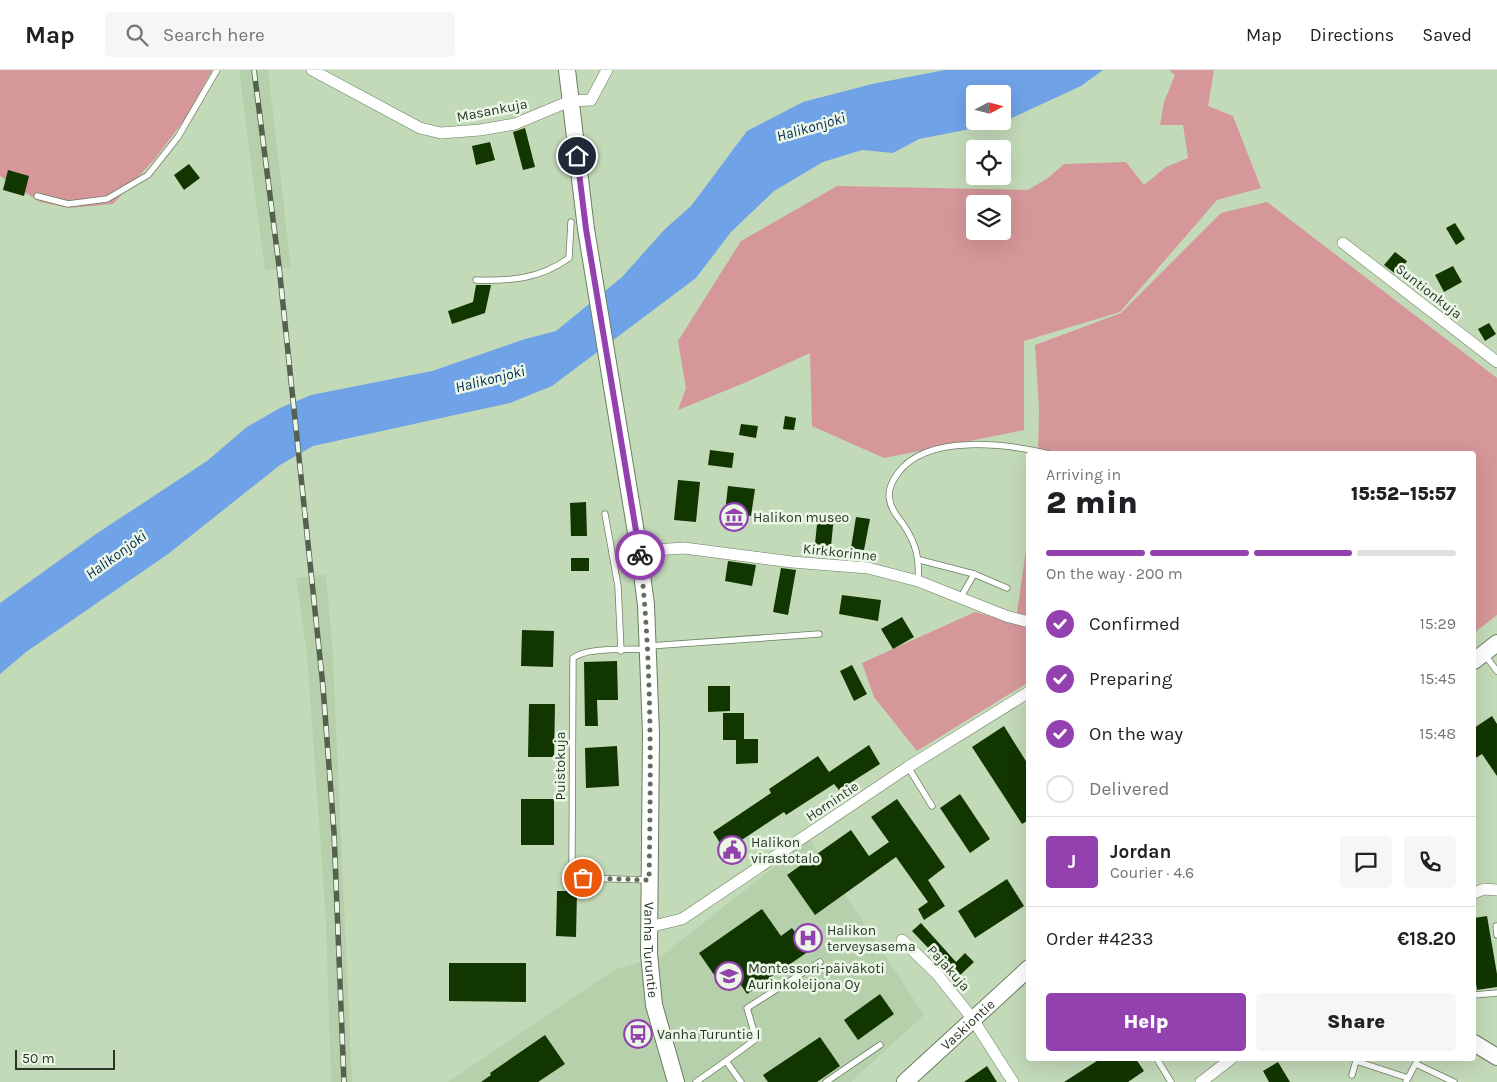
<!DOCTYPE html>
<html lang="en">
<head>
<meta charset="utf-8">
<style>
  body { margin:0; font-family:Karla,sans-serif; background:#f6f6f6; color:#202124; height:100vh; display:flex; flex-direction:column; font-size:19px; white-space:nowrap }
  * { box-sizing:border-box; margin:0 }
  p { font-size:16px; color:#757577 }
  .icon { flex:none; width:28px; height:28px; fill:none; stroke:currentColor; stroke-width:2; stroke-linecap:round; stroke-linejoin:round }
  .map { position:relative; flex:1; overflow:hidden }
  .drawer { position:absolute; left:1026px; top:381px; width:450px; height:610px; display:flex; flex-direction:column; background:#fff; border-radius:5px; box-shadow:0 5px 20px #0002 }
  .drawer>* { flex:none }
  .needle { width:32px; rotate:83deg }
  .fabs { position:absolute; left:966px; top:15px; display:grid; gap:10px }
  .fabs a { display:grid; place-items:center; width:45px; height:45px; border-radius:5px; background:#fff; box-shadow:0 5px 20px #0002; font-size:25px }
  .scale { position:absolute; left:15px; bottom:12px; width:100px; box-sizing:border-box; padding-left:5px; border:2px solid #2b3427; border-top:0; font-size:14px; line-height:18px; white-space:nowrap; color:#2b3427; -webkit-text-stroke:4px #ebf7e6; paint-order:stroke }
  .pin { position:absolute; display:grid; place-items:center; width:42px; height:42px; color:#fff; margin:-21px; border:2px solid #fff; border-radius:50%; box-shadow:0 1px 5px #0007 }
  .courier { position:absolute; display:grid; place-items:center; width:50px; height:50px; margin:-25px; border:4px solid #9441b0; border-radius:50%; background:#fff; color:#222; box-shadow:0 1px 6px #0007 }
  .headline em { font-style:normal; font-weight:800 }
  .headline div { display:flex; flex-direction:column-reverse }
  .headline { display:flex; align-items:center; justify-content:space-between; height:85px; padding:0 20px }
  h1 { font-size:32px; font-weight:800; line-height:38px }
  .bar { display:grid; grid-template-columns:repeat(4,1fr); gap:8px 5px; align-content:center; height:60px; padding:0 20px }
  .bar i { height:6px; border-radius:4px; background:#e0e0e0 }
  .bar .on { background:#9441b0 }
  .bar p { grid-column:span 4 }
  .line { display:flex; align-items:center; gap:12px; padding:0 20px; border-top:1px solid #e0e0e0 }
  .line div { flex:1 }
  .round { display:grid; place-items:center; flex:none; width:52px; height:52px; border-radius:5px; background:#f6f6f6 }
  ol { padding:0 20px; list-style:none }
  li { display:flex; align-items:center; gap:15px; height:55px }
  li p { margin-inline-start:auto }
  li .icon { padding:5px; border-radius:50%; background:#9441b0; color:#fff; stroke-width:4 }
  li:last-child { color:#757577 }
  li i { width:28px; height:28px; border:2px solid #e0e0e0; border-radius:50% }
  .cta { display:flex; gap:10px; margin-top:auto; padding:10px 20px }
  .cta a { flex:1; height:58px; border-radius:5px; background:#9441b0; color:#fff; font-size:20px; font-weight:800; line-height:58px; text-align:center }
  .cta a+a { background:#f6f6f6; color:#202124 }
  header { display:flex; align-items:center; gap:30px; box-sizing:border-box; height:70px; padding:0 25px; background:#fff; border-bottom:1px solid #e0e0e0 }
  header strong { font-size:24px }
  nav { display:flex; gap:28px; margin-inline-start:auto; font-size:18px }
  .search { width:350px; height:45px; background:#f6f6f6; display:flex; align-items:center; gap:12px; box-sizing:border-box; padding:0 18px; border-radius:5px; color:#757577; font-size:19px }
  .map>svg:first-child { display:block }
</style>
</head>
<body>
<header>
<strong>Map</strong>
<div class="search"><svg class="icon" aria-label="search" viewBox="0 0 24 24"><circle cx="10" cy="10" r="6"/><path d="M15 15l6 6"/></svg>Search here</div>
<nav><a>Map</a><a>Directions</a><a>Saved</a></nav>
</header>
<div class="map">
<svg width="1497" height="1012" viewBox="0 0 1497 1012">
  <rect width="100%" height="100%" fill="#c3dab9"/>
  <g fill="#b5d0aa">
    <path d="M239,0h29l23,198 -26,2z"/>
    <path d="M326,504l7,84 19,424h-21l-5,-160 -19,-268 -11,-76z"/>
    <path d="M809,769l115,176 -73,67h-403l166,-112 49,-15z"/>
  </g>
  <g fill="#d59799" fill-rule="evenodd">
    <path d="M0,0h212l-27,49 -31,41 -41,44 -44,4 -29,-6 -40,-26z"/>
    <path d="M1169,0h45l-6,36 25,10 28,72 -44,12 -97,112 -96,29v89l-140,28 -72,-32 -2,-73 -61,28 -71,29 8,-22 -8,-47 63,-100 96,-55 191,4 20,-12 16,-14 62,-2 18,23 22,-18 22,-9 -5,-33h-23l4,-23 11,-27zM975,134h27v27h-27z"/>
    <path d="M1267,132l230,176v237l-23,18v-179h-436l1,-46 -4,-63 86,-32 100,-100z"/>
    <path d="M1029,459v87l-12,-3z"/>
    <path d="M975,542l54,15v55l-112,69 -43,-54 -12,-34z"/>
  </g>
  <path fill="#70a2e7" fill-rule="evenodd" d="M945,0h158l-22,16 -80,37 -82,16 -26,14 -31,-3 -39,12 -49,29 -43,41 -35,46 -144,108 -42,17 -197,43 -33,19 -112,89 -142,98 -26,22v-71l96,-69 111,-73 40,-34 33,-19 31,-13 121,-24 93,-32 31,-8 66,-54 43,-48 26,-23 56,-75 56,-29 69,-18zM975,24h27v27h-27z"/>
  <g fill="#123600">
    <path d="M525,58l10,39 -12,3 -10,-38z"/>
    <path d="M490,72l5,18 -19,5 -4,-19z"/>
    <path d="M189,94l11,14 -16,12 -10,-15z"/>
    <path d="M8,100l21,6 -5,20 -21,-6z"/>
    <path d="M1455,153l10,16 -9,6 -10,-17z"/>
    <path d="M1395,182l12,9 -10,14 -13,-10z"/>
    <path d="M1453,196l9,16 -18,10 -9,-17z"/>
    <path d="M476,215h15l-6,28 -33,11 -4,-13 25,-9z"/>
    <path d="M1489,253l7,11 -11,7 -7,-12z"/>
    <path d="M785,346l11,2 -2,12 -11,-1z"/>
    <path d="M741,354l17,2 -2,12 -17,-3z"/>
    <path d="M710,380l24,3 -2,15 -24,-3z"/>
    <path d="M678,410l22,2 -4,40 -22,-2z"/>
    <path d="M728,416l27,3 -4,27 -26,-4z"/>
    <path d="M586,432l1,34h-16l-1,-33z"/>
    <path d="M818,444l16,2 -3,30 -16,-2z"/>
    <path d="M856,447l14,2 -6,31 -13,-2z"/>
    <rect x="571" y="488" width="18" height="13"/>
    <path d="M728,491l28,4 -4,21 -27,-5z"/>
    <path d="M781,498l15,2 -8,45 -15,-3z"/>
    <path d="M842,525l39,5 -3,21 -39,-7z"/>
    <path d="M902,547l12,20 -21,12 -12,-20z"/>
    <path d="M522,560l32,1 -1,36 -32,-1z"/>
    <path d="M617,591l1,39h-21l1,26h-13l-1,-64z"/>
    <path d="M852,595l15,29 -13,7 -14,-30z"/>
    <path d="M708,616h22v25l-22,1z"/>
    <path d="M529,634h26l-1,53h-26z"/>
    <path d="M723,643h21v26h14v24l-22,1v-24h-13z"/>
    <path d="M1492,646l5,8v52l-15,-22 -8,5v-31z"/>
    <path d="M1004,656l25,40v54l-7,4 -50,-77z"/>
    <path d="M869,675l11,19 -41,26 -5,-6 -48,31 -2,-3 -59,39 -12,-19 58,-39 -2,-4 49,-33 11,16z"/>
    <path d="M617,676l2,40 -33,2 -1,-40z"/>
    <path d="M960,724l30,45 -20,14 -30,-45z"/>
    <rect x="521" y="729" width="33" height="46"/>
    <path d="M897,729l48,68 -17,13 17,26 -21,14 -6,-11 10,-7 -32,-45 -81,58 -28,-40 64,-45 18,26 20,-14 -18,-25z"/>
    <path d="M1007,809l17,27 -49,32 -17,-27z"/>
    <path d="M557,821h20l-1,46 -20,-1z"/>
    <path d="M762,839l19,27 11,-8 17,23 -62,43 -17,-25 -13,10 -18,-26z"/>
    <path d="M1487,846l10,58v13l-20,3 -3,-19v-53z"/>
    <path d="M921,853l35,39 9,-9 9,9 -17,16 -45,-47z"/>
    <path d="M449,893h77v39l-77,-1z"/>
    <path d="M880,924l14,20 -36,26 -14,-20z"/>
    <path d="M545,965l20,29 -27,18h-57l10,-7 -1,-2z"/>
    <path d="M820,967l20,29 -23,16h-49l-5,-7z"/>
    <path d="M1100,989h36l8,12 -16,11h-64z"/>
    <path d="M1278,992l12,20h-21l-6,-11z"/>
    <path d="M987,996l10,16h-33z"/>
  </g>
  <g fill="none" stroke-linecap="round" stroke-linejoin="round">
    <defs>
      <g id="lane">
        <path d="M37,126l31,8 39,-5 41,-24 30,-38 39,-67"/>
        <path d="M476,210c35,1 64,-1 93,-22l2,-36"/>
        <path d="M605,444l13,72 3,65"/>
        <path d="M920,490l54,14 33,14"/>
        <path d="M918,511c2,-22 -2,-38 -15,-57 -5,-7 -12,-14 -13,-23 -3,-10 2,-20 8,-28 29,-40 110,-29 151,-19"/>
        <path d="M961,527l13,-23"/>
        <path d="M649,576l170,-12"/>
        <path d="M646,579c-19,1 -59,-2 -73,9l-1,204 3,13 8,3 65,2"/>
        <path d="M1485,585l12,16"/>
        <path d="M908,697l24,39"/>
        <path d="M1496,856l1,9"/>
        <path d="M1474,925l23,-2"/>
        <path d="M1157,989l14,23"/>
        <path d="M726,991l30,-22 -9,-31 73,-46"/>
        <path d="M1416,994l38,18"/>
        <path d="M1352,1005l4,-14 52,17"/>
        <path d="M696,1012l30,-21 15,21"/>
        <path d="M826,1012l54,-37"/>
        <path d="M1406,1012l12,-23"/>
      </g>
      <g id="street">
        <path d="M312,0l108,58 21,5 39,-3 35,-6 55,-23 21,-1 16,-30"/>
        <path d="M1343,173l154,119"/>
        <path d="M639,481l45,-3 108,14 76,6 50,13 88,35 23,6"/>
        <path d="M1474,823l10,-4 13,1"/>
        <path d="M649,857l33,-8 226,-152 121,-75"/>
        <path d="M902,870l35,34 35,44 41,64"/>
        <path d="M1201,1012l30,-23"/>
      </g>
      <g id="secondary">
        <path id="s1" d="M567,0l19,159 53,322 7,54 5,129 -2,220 5,51 22,77"/>
        <path d="M1474,591l23,-18"/>
        <path d="M1474,973l23,14"/>
        <path id="s2" d="M905,1012l124,-114"/>
      </g>
    </defs>
    <use href="#lane" stroke="#6a7f61" stroke-width="7"/>
    <use href="#street" stroke="#6a7f61" stroke-width="12"/>
    <use href="#secondary" stroke="#6a7f61" stroke-width="18"/>
    <use href="#lane" stroke="#fff" stroke-width="5.5"/>
    <use href="#street" stroke="#fff" stroke-width="11"/>
    <use href="#secondary" stroke="#fff" stroke-width="16"/>
    <defs>
      <path id="rail" d="M254,0l25,196 44,421 11,145 10,250"/>
    </defs>
    <use href="#rail" stroke="#54614f" stroke-width="5.5"/>
    <use href="#rail" stroke="#ebf7e6" stroke-width="4" stroke-dasharray="11" stroke-linecap="butt"/>
  </g>
  <g fill="none" stroke-linecap="round" stroke-linejoin="round">
    <path stroke="#606e5a" stroke-width="5" stroke-dasharray="0 9" d="M583,808l66,2c2,-109 3,-217 -9,-325"/>
    <path stroke="#9441b0" stroke-width="6" d="M577,86l9,73 54,326"/>
  </g>
  <defs>
    <symbol id="museum-ring" viewBox="-11 -11 22 22"><circle r="9.5" fill="#ebf7e6" stroke="#9441b0" stroke-width="1.5"/><path d="M0-6L6-3V-2H-6V-3ZM-5-1h2V3h-2ZM-1-1h2V3h-2ZM3-1h2V3H3ZM-6 4H6V6H-6Z" fill="#9441b0"/></symbol>
    <symbol id="civic-ring" viewBox="-11 -11 22 22"><circle r="9.5" fill="#ebf7e6" stroke="#9441b0" stroke-width="1.5"/><path d="M-.6-6.5H3V-4.5H.6V-3L4-1V1h2V6H-6V1h2V-1L-.6-3ZM-1.2 2.5V6h2.4V2.5Z" fill="#9441b0"/></symbol>
    <symbol id="hospital-ring" viewBox="-11 -11 22 22"><circle r="9.5" fill="#ebf7e6" stroke="#9441b0" stroke-width="1.5"/><path d="M-5-5h3v3.5h4V-5h3V5h-3V1.5h-4V5h-3Z" fill="#9441b0"/></symbol>
    <symbol id="school-ring" viewBox="-11 -11 22 22"><circle r="9.5" fill="#ebf7e6" stroke="#9441b0" stroke-width="1.5"/><path d="M0-5L7-2L0 1L-7-2ZM-4 1L0 2.5L4 1V4Q0 6-4 4Z" fill="#9441b0"/></symbol>
    <symbol id="bus-ring" viewBox="-11 -11 22 22"><circle r="9.5" fill="#ebf7e6" stroke="#9441b0" stroke-width="1.5"/><path d="M-5-6H5V4H4V6H2V4H-2V6H-4V4H-5ZM-3.5-4V0h7V-4ZM-3.5 1.2v1.5H-2V1.2ZM2 1.2v1.5H3.5V1.2Z" fill="#9441b0"/></symbol>
  </defs>
  <g fill-rule="evenodd">
    <use href="#museum-ring" x="718" y="431" width="32" height="32"/>
    <use href="#civic-ring" x="716" y="764" width="32" height="32"/>
    <use href="#hospital-ring" x="792" y="852" width="32" height="32"/>
    <use href="#school-ring" x="713" y="890" width="32" height="32"/>
    <use href="#bus-ring" x="622" y="948" width="32" height="32"/>
  </g>
  <g text-anchor="middle" stroke-width="5" stroke-linejoin="round" paint-order="stroke">
    <g font-size="14" fill="#2b3427" stroke="#ebf7e6">
      <text transform="translate(492 40) rotate(-11)" y="5">Masankuja</text>
      <text transform="translate(1429 221) rotate(38)" y="5">Suntionkuja</text>
      <text transform="translate(840 482) rotate(6)" y="5">Kirkkorinne</text>
      <text transform="translate(560 696) rotate(-90)" y="5">Puistokuja</text>
      <text transform="translate(832 731) rotate(-34)" y="5">Hornintie</text>
      <text dy="5" stroke="none"><textPath href="#s1" startOffset="886">Vanha Turuntie</textPath></text>
      <text transform="translate(949 898) rotate(48)" y="5">Pajakuja</text>
      <text dy="5" stroke="none"><textPath href="#s2" startOffset="85">Vaskiontie</textPath></text>
    </g>
    <g font-size="14" fill="#2b3427" stroke="#ebf7e6" text-anchor="start">
      <text x="753" y="452">Halikon museo</text>
      <text x="751" y="777">Halikon<tspan x="751" dy="16">virastotalo</tspan></text>
      <text x="827" y="865">Halikon<tspan x="827" dy="16">terveysasema</tspan></text>
      <text x="748" y="903">Montessori-päiväkoti<tspan x="748" dy="16">Aurinkoleijona Oy</tspan></text>
      <text x="657" y="969">Vanha Turuntie I</text>
    </g>
    <g font-size="15" font-style="italic" fill="#072954" stroke="#ebf7e6">
      <text transform="translate(811 57) rotate(-16)" y="5">Halikonjoki</text>
      <text transform="translate(490 309) rotate(-14)" y="5">Halikonjoki</text>
      <text transform="translate(116 485) rotate(-36)" y="5">Halikonjoki</text>
    </g>
  </g>
</svg>
<div class="fabs">
<a><svg class="needle" viewBox="-14 -14 28 28"><path d="M0-13l5 13h-10z" fill="#e53935"/><path d="M0 13l5-13h-10z" fill="#757577"/></svg></a>
<a><svg class="icon" aria-label="locate" viewBox="0 0 24 24"><circle cx="12" cy="12" r="6"/><path d="M12 2v4M12 18v4M2 12h4M18 12h4"/></svg></a>
<a><svg class="icon" aria-label="layers" viewBox="0 0 24 24"><path d="M12 4l9 5-9 5-9-5zM3 14l9 5 9-5"/></svg></a>
</div>
<div class="scale">50 m</div>
<div class="pin" style="left:583px;top:808px;background:#ea580c"><svg class="icon" aria-label="bag" viewBox="0 0 24 24"><path d="M5 8h14l-1 12H6zM9 8a3 3 0 0 1 6 0"/></svg></div>
<div class="pin" style="left:577px;top:86px;background:#1f2937"><svg class="icon" aria-label="home" viewBox="0 0 24 24"><path d="M3 11l9-7 9 7M6 9v11h12V9"/></svg></div>
<div class="courier" style="left:640px;top:485px"><svg class="icon" aria-label="bike" viewBox="0 0 24 24"><circle cx="6" cy="16" r="4"/><circle cx="18" cy="16" r="4"/><path d="M6 16l4-8h5l3 8M10 8l3 8H6M13 5h3"/></svg></div>
<section class="drawer">
<div class="headline"><div><h1>2 min</h1><p>Arriving in</p></div><em>15:52–15:57</em></div>
<div class="bar"><i class="on"></i><i class="on"></i><i class="on"></i><i></i><p>On the way · 200 m</p></div>
<ol>
<li><svg class="icon" aria-label="check" viewBox="0 0 24 24"><path d="M5 12l5 5 9-10"/></svg>Confirmed<p>15:29</p></li>
<li><svg class="icon" aria-label="check" viewBox="0 0 24 24"><path d="M5 12l5 5 9-10"/></svg>Preparing<p>15:45</p></li>
<li><svg class="icon" aria-label="check" viewBox="0 0 24 24"><path d="M5 12l5 5 9-10"/></svg>On the way<p>15:48</p></li>
<li><i></i>Delivered</li>
</ol>
<div class="line" style="height:90px"><b class="round" style="background:#9441b0;color:#fff">J</b><div><b>Jordan</b><p>Courier · 4.6</p></div><a class="round"><svg class="icon" aria-label="chat" viewBox="0 0 24 24"><path d="M4 5h16v11H9l-5 4z"/></svg></a><a class="round"><svg class="icon" aria-label="phone" viewBox="0 0 24 24"><path d="M5 4h4l2 5-3 2q2 4 5 5l2-3 5 2v4C11 20 4 13 5 4z"/></svg></a></div>
<div class="line" style="height:65px"><div>Order #4233</div><b>€18.20</b></div>
<div class="cta"><a>Help</a><a>Share</a></div>
</section>
</div>
</body>
</html>
